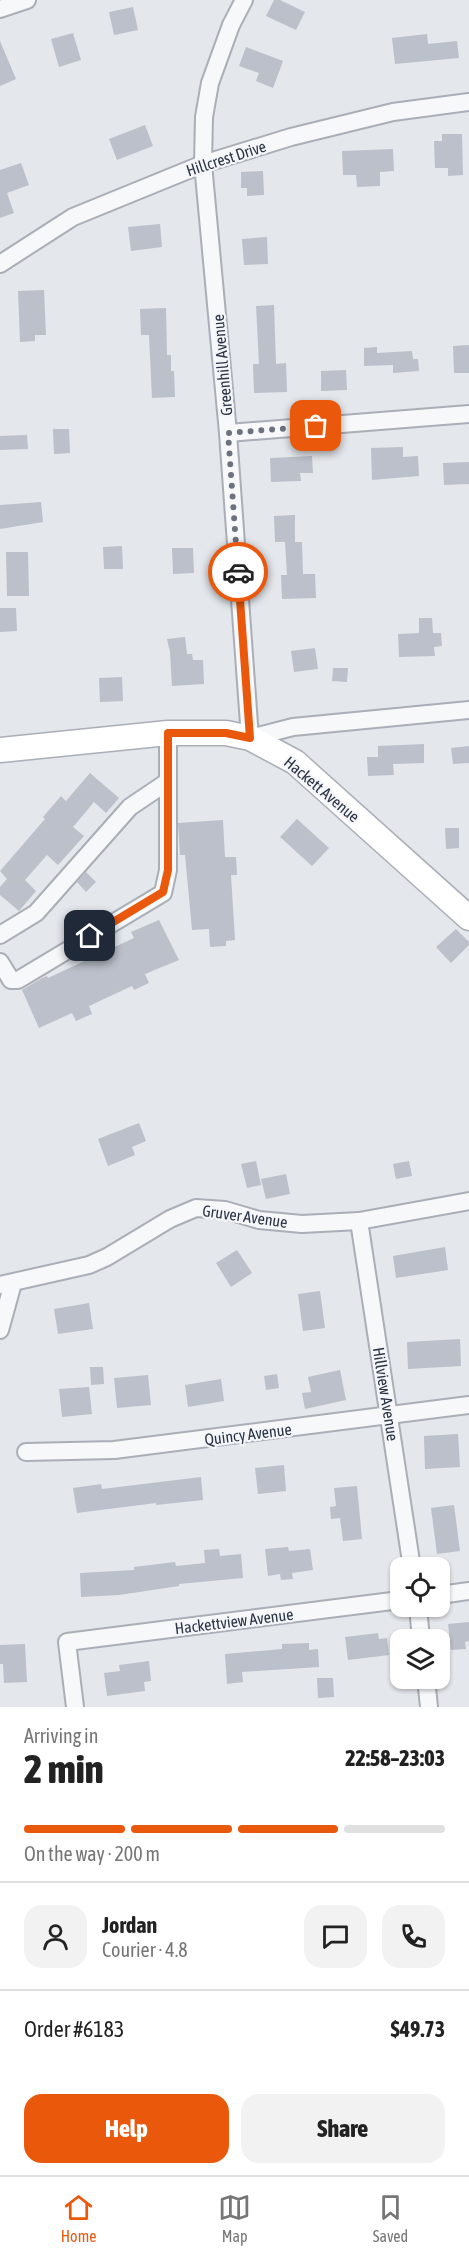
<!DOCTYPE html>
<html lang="en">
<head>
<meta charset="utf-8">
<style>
  body { margin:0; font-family:"Asap Condensed",sans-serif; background:#f2f2f2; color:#222; height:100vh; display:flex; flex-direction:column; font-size:22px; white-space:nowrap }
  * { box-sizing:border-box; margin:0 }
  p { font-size:20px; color:#767676 }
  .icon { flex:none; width:33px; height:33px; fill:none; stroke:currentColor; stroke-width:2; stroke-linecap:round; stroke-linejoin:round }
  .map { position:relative; height:1707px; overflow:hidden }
  .sheet { display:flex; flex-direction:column; background:#fff; flex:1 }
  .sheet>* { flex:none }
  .controls { position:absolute; left:390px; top:1557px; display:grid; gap:12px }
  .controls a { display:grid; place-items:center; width:60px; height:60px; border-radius:12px; background:#fff; box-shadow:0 2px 4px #0004; font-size:30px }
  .pin { position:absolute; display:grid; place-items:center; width:51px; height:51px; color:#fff; margin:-26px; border-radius:12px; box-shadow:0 3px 9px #0006 }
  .courier { position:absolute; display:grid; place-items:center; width:60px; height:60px; margin:-30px; border:4px solid #ea580c; border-radius:50%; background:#fff; color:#222; box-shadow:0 2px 8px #0007 }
  .head em { font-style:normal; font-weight:800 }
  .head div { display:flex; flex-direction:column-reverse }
  .head { display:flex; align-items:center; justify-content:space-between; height:102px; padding:0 24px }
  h1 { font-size:39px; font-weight:800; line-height:45px }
  .bar { display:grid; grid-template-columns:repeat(4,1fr); gap:9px 6px; align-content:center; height:72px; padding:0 24px }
  .bar i { height:8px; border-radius:4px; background:#e0e0e0 }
  .bar .selected { background:#ea580c }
  .bar p { grid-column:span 4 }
  .line { display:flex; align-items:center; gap:15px; padding:0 24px; border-top:2px solid #e0e0e0 }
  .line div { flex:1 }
  .round { display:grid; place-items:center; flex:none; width:63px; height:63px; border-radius:18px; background:#f2f2f2 }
  .cta { display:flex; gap:12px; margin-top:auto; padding:12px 24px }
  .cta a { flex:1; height:69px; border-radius:18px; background:#ea580c; color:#fff; font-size:24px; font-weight:800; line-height:69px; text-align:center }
  .cta a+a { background:#f2f2f2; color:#222 }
  .tabs { display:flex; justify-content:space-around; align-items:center; height:84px; border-top:2px solid #e0e0e0; background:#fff; font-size:16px; color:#767676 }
  .tabs a { display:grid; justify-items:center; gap:3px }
  .tabs .selected { color:#ea580c }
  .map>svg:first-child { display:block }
</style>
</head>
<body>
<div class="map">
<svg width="469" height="1707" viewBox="0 0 469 1707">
  <rect width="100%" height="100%" fill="#e4e7ec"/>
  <g fill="#bbc0ca">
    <path d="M274,0h6l25,12 -9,18 -30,-14z"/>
    <path d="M133,7l5,23 -24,5 -5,-23z"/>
    <path d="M73,33l8,27 -22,7 -8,-28z"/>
    <path d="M427,34l1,10 29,-3 2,17 -64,6 -3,-26z"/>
    <path d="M0,41l16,38 -16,7z"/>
    <path d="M246,47l37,14 -10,27 -17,-7 3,-8 -20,-7z"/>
    <path d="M145,125l8,21 -36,14 -8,-21z"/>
    <path d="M442,134h20l1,41 -15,1v-8h-13l-1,-27h8z"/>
    <path d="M393,149l1,22 -14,1v14l-23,1 -1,-12h-13l-1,-24z"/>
    <path d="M21,163l8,22 -22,8 7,20 -14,5v-48z"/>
    <path d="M263,171l1,24 -17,1v-8h-6v-16z"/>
    <path d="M160,224l2,23 -31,4 -3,-24z"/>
    <path d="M267,237l1,27 -24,1 -2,-26z"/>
    <path d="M44,290l2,45h-11v6l-15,1 -2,-51z"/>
    <path d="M274,305l2,59 10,-1 1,29 -33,1 -1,-29h6l-3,-58z"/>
    <path d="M166,308l1,47h4v16h3l1,26 -23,1 -3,-63h-8l-1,-26z"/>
    <path d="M469,345v28h-15l-1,-27z"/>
    <path d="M377,347v6l35,-2 1,8h5l1,12 -26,2v-8l-29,1v-18z"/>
    <path d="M346,370l1,20 -26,1v-20z"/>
    <path d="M53,429h16l1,24 -16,1z"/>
    <path d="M27,435l1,14 -28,1v-14z"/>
    <path d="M403,447v10l15,-1 1,20 -47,4 -1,-32z"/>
    <path d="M312,456l1,17h-13l1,8 -30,1 -1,-24z"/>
    <path d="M469,462v22l-25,1 -1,-22z"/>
    <path d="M41,502l2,20 -43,7v-24z"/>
    <path d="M295,515v27h-20l-1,-26z"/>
    <path d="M285,542h17l1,32h12l1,24 -34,1 -1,-24h6z"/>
    <path d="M122,546l1,23h-19l-1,-22z"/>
    <path d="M172,548h21l1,25 -21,1z"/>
    <path d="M6,552h22l1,44h-22z"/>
    <path d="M0,608h16l1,23 -17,1z"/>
    <path d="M419,618h13l1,15h8l1,13 -8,1 1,9 -36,1 -1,-23 21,-1z"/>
    <path d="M185,637l2,17h5l1,6h10l1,24 -32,2 -2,-34 -3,-13z"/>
    <path d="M315,648l3,21 -24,3 -3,-21z"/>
    <path d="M333,668h15l-1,14 -15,-1z"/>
    <path d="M122,677l1,24 -23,1 -1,-24z"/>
    <path d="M424,744v19l-31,1 1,11 -26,1 -1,-19h11v-11z"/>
    <path d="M469,746v17l-16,1 -2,-16z"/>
    <path d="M90,773l29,25 -13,15 -12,-11 -21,25 11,9 -26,29 -11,-10 -22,25 11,11 -17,20 -19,-16v-8l7,-8 -7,-8 45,-52 -2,-2 18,-21 5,5z"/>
    <path d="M297,819l32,29 -17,18 -32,-29z"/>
    <path d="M223,820l2,37h11l1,18h-6l4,65 -9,1v5l-16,1 -1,-18 -17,1 -7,-75h-5l-2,-32z"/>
    <path d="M445,828h14v20l-13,1z"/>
    <path d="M86,872l10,10 -10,10 -9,-10z"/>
    <path d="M159,920l20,40 -34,14 4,9 -15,7 -2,-4 -43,20 3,8 -16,7 -4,-8 -33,15 -17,-38 20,-12 5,-2 1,2 86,-40 -3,-6z"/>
    <path d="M456,929l13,13v3l-18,18 -15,-16z"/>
    <path d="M139,1123l7,18 -14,6 3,8 -27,11 -10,-27z"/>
    <path d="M256,1161l5,24 -14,3 -6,-24z"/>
    <path d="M409,1161l3,15 -16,3 -3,-15z"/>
    <path d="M286,1174l4,20 -24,5 -5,-20z"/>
    <path d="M445,1247l3,23 -52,8 -3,-22z"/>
    <path d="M237,1250l15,23 -21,14 -15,-24z"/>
    <path d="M320,1291l5,37 -22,3 -5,-37z"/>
    <path d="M89,1303l4,26 -35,5 -4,-25z"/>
    <path d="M460,1339l1,27 -53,3 -1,-27z"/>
    <path d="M90,1367h13l1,17 -13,1z"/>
    <path d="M340,1370l6,30 -41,9 -3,-16 9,-1 -3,-15z"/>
    <path d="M277,1374l2,14 -13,2 -2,-14z"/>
    <path d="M148,1375l3,30 -34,3 -3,-30z"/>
    <path d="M221,1379l3,22 -36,6 -3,-22z"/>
    <path d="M89,1387l3,27 -30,3 -3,-28z"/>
    <path d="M458,1434l2,33 -35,2 -1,-33z"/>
    <path d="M284,1465l2,26 -28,3 -3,-26z"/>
    <path d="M201,1477l2,23 -47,5v-2l-79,10 -4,-25 28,-4 1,5z"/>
    <path d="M357,1486l5,53 -19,2 -3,-23 -9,1 -1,-12 6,-1 -2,-18z"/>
    <path d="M454,1505l6,46 -23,3 -6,-46z"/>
    <path d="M288,1547l1,4 21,-2 3,21 -21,3 1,6 -12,1 -1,-6 -12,2 -3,-27z"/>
    <path d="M219,1549l1,7 21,-2 2,24 -64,6v2l-60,9 -38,2 -1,-24 54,-3v-3l41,-5 1,4 29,-3 -1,-13z"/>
    <path d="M469,1622v19l-4,1 1,7 -15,1 -3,-26z"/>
    <path d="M378,1633l1,6 8,-1 2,17 -41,5 -3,-23z"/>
    <path d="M309,1643v7l9,-1 1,18 -77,5 1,10 -16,2 -2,-30 57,-5v-5z"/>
    <path d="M25,1644l2,38 -23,1 -1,-19h-3v-19z"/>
    <path d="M149,1661l2,20 -7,1 1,9 -38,5 -3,-23 16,-2 -1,-6z"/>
    <path d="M317,1678h16l1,19 -16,1z"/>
  </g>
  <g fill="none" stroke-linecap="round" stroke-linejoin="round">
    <defs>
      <g id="minor">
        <path d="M244,0l-13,25 -21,58 -6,34 -1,47 25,269 22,305 43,-11 176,-17"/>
        <path d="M0,9l27,-9"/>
        <path d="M0,264l73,-47 130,-53 88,-27 102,-25 76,-10"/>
        <path d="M228,433l241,-19"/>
        <path d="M0,935l36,-22 94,-106 37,-25"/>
        <path d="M0,962l11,18h7l145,-87 5,-23v-137"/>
        <path d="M359,1221l53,347"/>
        <path d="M0,1285l89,-20 18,-8 63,-38 26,-11 29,2 34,10 43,4 57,-3 110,-20"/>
        <path d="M0,1330l13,-47"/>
        <path d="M26,1452l88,-2 355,-45"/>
        <path d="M440,1595l29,-4"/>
        <path d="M418,1606l3,34"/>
        <path d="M426,1678l3,29"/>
        <path d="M75,1707l-8,-65 333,-42"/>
      </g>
      <path id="secondary" d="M0,750l168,-17h58l24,5 45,24 174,156"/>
    </defs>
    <use href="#minor" stroke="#a9aeb7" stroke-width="20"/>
    <use href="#secondary" stroke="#a9aeb7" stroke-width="27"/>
    <use href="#minor" stroke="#f7f8fa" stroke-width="16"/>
    <use href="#secondary" stroke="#fff" stroke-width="24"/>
  </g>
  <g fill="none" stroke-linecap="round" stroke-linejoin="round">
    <path stroke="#6c737f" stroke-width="6" stroke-dasharray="0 10.8" d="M238,572l-10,-139 88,-7"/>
    <path stroke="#ea580c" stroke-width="8" d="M90,936l73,-44 5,-22v-137h58l24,5 -12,-166"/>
  </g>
  <g text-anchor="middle" stroke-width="4.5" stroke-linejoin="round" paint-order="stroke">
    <g font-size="16" fill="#2b3445" stroke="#f4f6f9">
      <text transform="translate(226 158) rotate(-18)" y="6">Hillcrest Drive</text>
      <text transform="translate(222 365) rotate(-95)" y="6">Greenhill Avenue</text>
      <text transform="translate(322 789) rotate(40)" y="6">Hackett Avenue</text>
      <text transform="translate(245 1216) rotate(8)" y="6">Gruver Avenue</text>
      <text transform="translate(386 1394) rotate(81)" y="6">Hillview Avenue</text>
      <text transform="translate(248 1434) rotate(-7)" y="6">Quincy Avenue</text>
      <text transform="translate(234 1621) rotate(-7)" y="6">Hackettview Avenue</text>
    </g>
  </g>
</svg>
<div class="controls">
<a><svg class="icon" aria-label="locate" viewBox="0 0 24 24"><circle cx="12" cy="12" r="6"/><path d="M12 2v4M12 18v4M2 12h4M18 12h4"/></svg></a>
<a><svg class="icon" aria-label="layers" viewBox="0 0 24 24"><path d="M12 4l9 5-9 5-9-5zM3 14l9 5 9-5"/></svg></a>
</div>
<div class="pin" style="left:316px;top:426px;background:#ea580c"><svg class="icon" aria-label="bag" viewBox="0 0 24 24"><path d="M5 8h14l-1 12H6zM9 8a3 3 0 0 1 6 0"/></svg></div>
<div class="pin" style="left:90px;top:936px;background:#1f2937"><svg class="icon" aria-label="home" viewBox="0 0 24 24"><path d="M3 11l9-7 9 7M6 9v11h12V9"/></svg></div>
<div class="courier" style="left:238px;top:572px"><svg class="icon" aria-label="car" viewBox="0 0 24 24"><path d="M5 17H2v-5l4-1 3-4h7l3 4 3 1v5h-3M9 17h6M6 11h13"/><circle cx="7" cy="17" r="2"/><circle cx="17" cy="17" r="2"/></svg></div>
</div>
<section class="sheet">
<div class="head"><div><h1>2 min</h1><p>Arriving in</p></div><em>22:58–23:03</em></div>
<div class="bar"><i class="selected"></i><i class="selected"></i><i class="selected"></i><i></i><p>On the way · 200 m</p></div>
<div class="line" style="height:108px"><a class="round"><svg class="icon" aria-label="person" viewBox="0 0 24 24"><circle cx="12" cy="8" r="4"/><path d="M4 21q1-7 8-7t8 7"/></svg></a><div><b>Jordan</b><p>Courier · 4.8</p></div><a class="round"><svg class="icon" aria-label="chat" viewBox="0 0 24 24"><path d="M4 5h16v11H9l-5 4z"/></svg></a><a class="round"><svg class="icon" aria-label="phone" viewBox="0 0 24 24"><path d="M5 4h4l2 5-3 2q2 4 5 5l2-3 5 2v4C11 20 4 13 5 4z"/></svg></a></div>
<div class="line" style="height:78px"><div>Order #6183</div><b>$49.73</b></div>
<div class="cta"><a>Help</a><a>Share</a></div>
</section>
<nav class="tabs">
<a class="selected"><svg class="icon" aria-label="home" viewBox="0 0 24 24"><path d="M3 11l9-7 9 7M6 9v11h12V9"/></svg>Home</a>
<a><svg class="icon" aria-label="map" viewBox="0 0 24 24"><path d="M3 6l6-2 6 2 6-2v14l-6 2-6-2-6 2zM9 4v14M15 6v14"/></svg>Map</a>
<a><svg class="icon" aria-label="saved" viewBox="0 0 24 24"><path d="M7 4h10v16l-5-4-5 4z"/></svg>Saved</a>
</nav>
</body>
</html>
